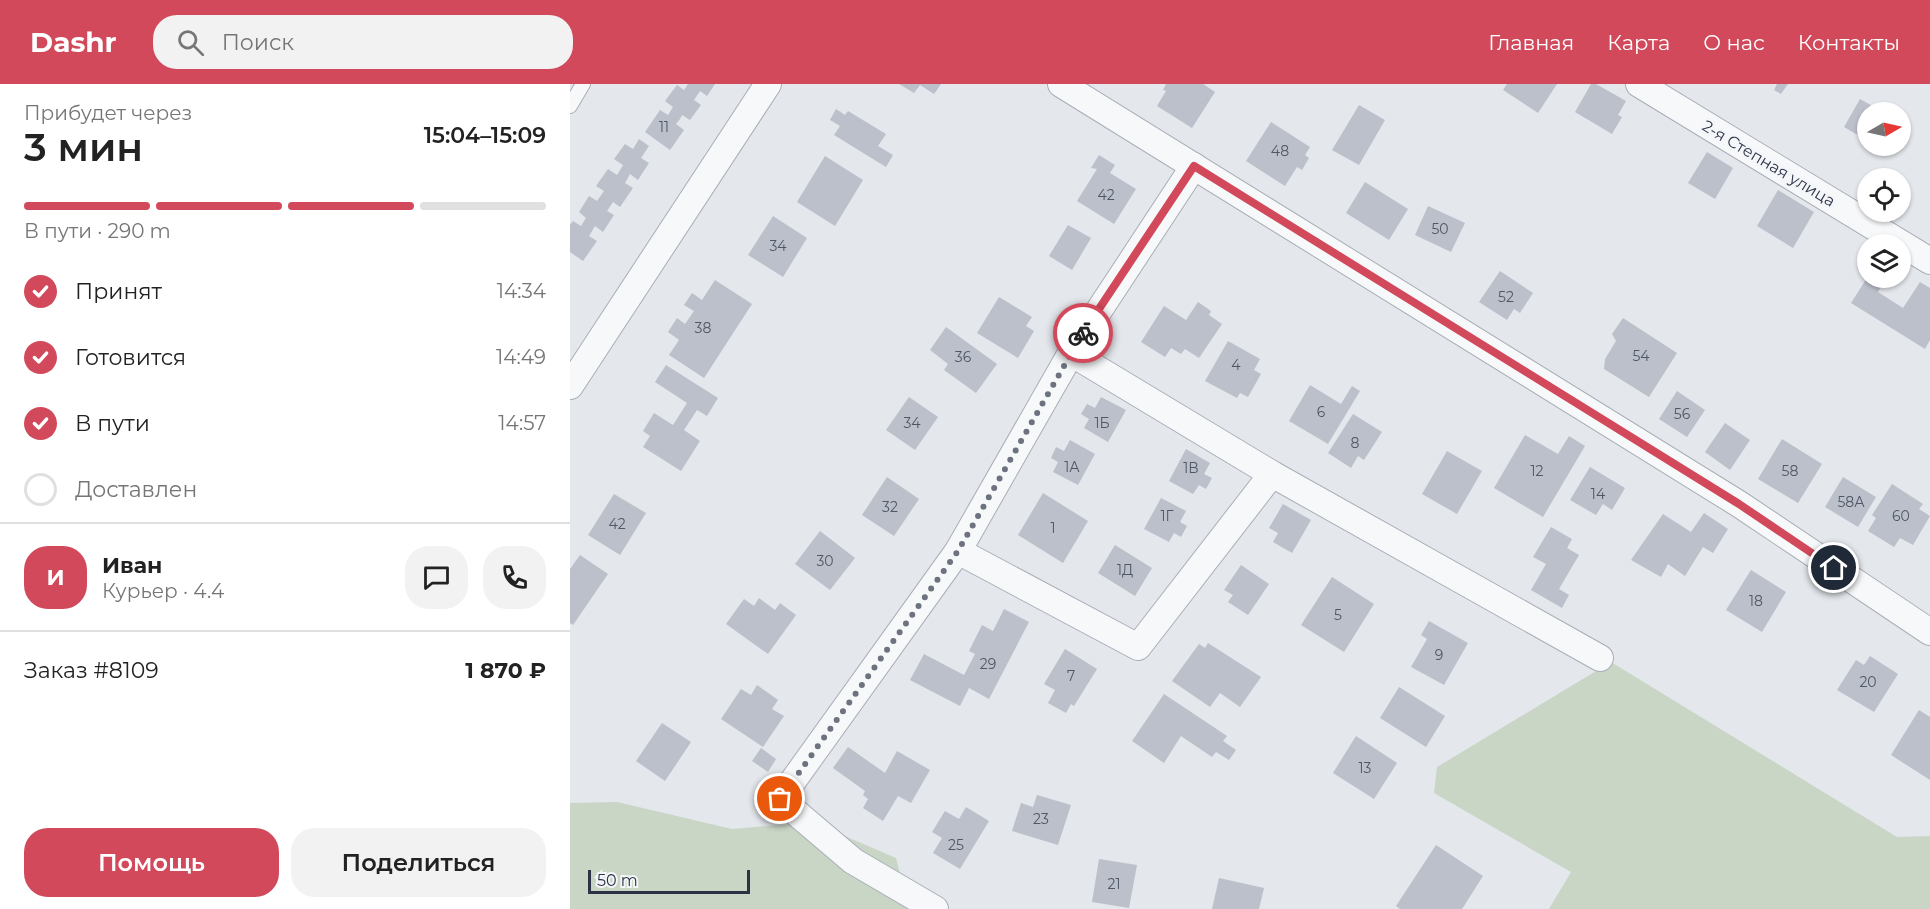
<!DOCTYPE html>
<html lang="ru">
<head>
<meta charset="utf-8">
<style>
  body { margin:0; font-family:Montserrat,sans-serif; background:#f2f2f2; color:#222; height:100vh; display:flex; flex-direction:column; font-size:22px; white-space:nowrap }
  * { box-sizing:border-box; margin:0 }
  p { font-size:20px; color:#767676 }
  .icon { flex:none; width:33px; height:33px; fill:none; stroke:currentColor; stroke-width:2; stroke-linecap:round; stroke-linejoin:round }
  .map { position:relative; flex:1; overflow:hidden }
  .details { display:flex; flex-direction:column; background:#fff; width:570px }
  .details>* { flex:none }
  .needle { width:39px; rotate:81deg }
  .fabs { position:absolute; left:1287px; top:18px; display:grid; gap:12px }
  .fabs a { display:grid; place-items:center; width:54px; height:54px; border-radius:50%; background:#fff; box-shadow:0 2px 4px #0004; font-size:30px }
  .scale { position:absolute; left:18px; bottom:15px; width:162px; box-sizing:border-box; padding-left:6px; border:3px solid #2b3445; border-top:0; font-size:16px; line-height:21px; white-space:nowrap; color:#2b3445; -webkit-text-stroke:4px #f4f6f9; paint-order:stroke }
  .pin { position:absolute; display:grid; place-items:center; width:51px; height:51px; color:#fff; margin:-26px; border:3px solid #fff; border-radius:50%; box-shadow:0 2px 6px #0007 }
  .courier { position:absolute; display:grid; place-items:center; width:60px; height:60px; margin:-30px; border:4px solid #d1495b; border-radius:50%; background:#fff; color:#222; box-shadow:0 2px 8px #0007 }
  .head em { font-style:normal; font-weight:600 }
  .head div { display:flex; flex-direction:column-reverse }
  .head { display:flex; align-items:center; justify-content:space-between; height:102px; padding:0 24px }
  h1 { font-size:39px; font-weight:600; line-height:45px }
  .bar { display:grid; grid-template-columns:repeat(4,1fr); gap:9px 6px; align-content:center; height:72px; padding:0 24px }
  .bar i { height:8px; border-radius:4px; background:#e0e0e0 }
  .bar .current { background:#d1495b }
  .bar p { grid-column:span 4 }
  .line { display:flex; align-items:center; gap:15px; padding:0 24px; border-top:2px solid #e0e0e0 }
  .line div { flex:1 }
  .round { display:grid; place-items:center; flex:none; width:63px; height:63px; border-radius:24px; background:#f2f2f2 }
  ol { padding:0 24px; list-style:none }
  li { display:flex; align-items:center; gap:18px; height:66px }
  li p { margin-inline-start:auto }
  li .icon { padding:6px; border-radius:50%; background:#d1495b; color:#fff; stroke-width:4 }
  li:last-child { color:#767676 }
  li i { width:33px; height:33px; border:3px solid #e0e0e0; border-radius:50% }
  .button { display:flex; gap:12px; margin-top:auto; padding:12px 24px }
  .button a { flex:1; height:69px; border-radius:24px; background:#d1495b; color:#fff; font-size:24px; font-weight:600; line-height:69px; text-align:center }
  .button a+a { background:#f2f2f2; color:#222 }
  header { display:flex; align-items:center; gap:36px; box-sizing:border-box; height:84px; padding:0 30px; background:#d1495b; color:#fff }
  header strong { font-size:28px }
  nav { display:flex; gap:33px; margin-inline-start:auto; font-size:21px }
  .search { width:420px; height:54px; background:#f2f2f2; display:flex; align-items:center; gap:15px; box-sizing:border-box; padding:0 21px; border-radius:24px; color:#767676; font-size:22px }
  main { display:flex; flex:1; min-height:0 }
  .map>svg:first-child { display:block }
</style>
</head>
<body>
<header>
<strong>Dashr</strong>
<div class="search"><svg class="icon" aria-label="search" viewBox="0 0 24 24"><circle cx="10" cy="10" r="6"/><path d="M15 15l6 6"/></svg>Поиск</div>
<nav><a>Главная</a><a>Карта</a><a>О нас</a><a>Контакты</a></nav>
</header>
<main>
<section class="details">
<div class="head"><div><h1>3 мин</h1><p>Прибудет через</p></div><em>15:04–15:09</em></div>
<div class="bar"><i class="current"></i><i class="current"></i><i class="current"></i><i></i><p>В пути · 290 m</p></div>
<ol>
<li><svg class="icon" aria-label="check" viewBox="0 0 24 24"><path d="M5 12l5 5 9-10"/></svg>Принят<p>14:34</p></li>
<li><svg class="icon" aria-label="check" viewBox="0 0 24 24"><path d="M5 12l5 5 9-10"/></svg>Готовится<p>14:49</p></li>
<li><svg class="icon" aria-label="check" viewBox="0 0 24 24"><path d="M5 12l5 5 9-10"/></svg>В пути<p>14:57</p></li>
<li><i></i>Доставлен</li>
</ol>
<div class="line" style="height:108px"><b class="round" style="background:#d1495b;color:#fff">И</b><div><b>Иван</b><p>Курьер · 4.4</p></div><a class="round"><svg class="icon" aria-label="chat" viewBox="0 0 24 24"><path d="M4 5h16v11H9l-5 4z"/></svg></a><a class="round"><svg class="icon" aria-label="phone" viewBox="0 0 24 24"><path d="M5 4h4l2 5-3 2q2 4 5 5l2-3 5 2v4C11 20 4 13 5 4z"/></svg></a></div>
<div class="line" style="height:78px"><div>Заказ #8109</div><b>1 870 ₽</b></div>
<div class="button"><a>Помощь</a><a>Поделиться</a></div>
</section>
<div class="map">
<svg width="1360" height="825" viewBox="0 0 1360 825">
  <rect width="100%" height="100%" fill="#e4e7ec"/>
  <g fill="#c9d6c5">
    <path d="M1041,578l286,175 33,-1v73h-381l22,-37 -137,-79 3,-26z"/>
    <path d="M47,718l115,27 80,-7 84,36 13,51h-339v-106z"/>
  </g>
  <g fill="#bbc0ca">
    <path d="M118,0h27l-8,12 -7,-5 -6,9 7,5 -11,15 -8,-5 -2,4 -4,5 8,6 -14,20 -25,-18 15,-22 8,5 2,-3 3,-5 -8,-6 12,-16 7,5z"/>
    <path d="M329,0h42l-7,10 -14,-9 -6,8z"/>
    <path d="M596,0h37l12,8 -23,36 -35,-22 9,-15 -3,-1z"/>
    <path d="M937,0h50l-19,29 -35,-23z"/>
    <path d="M1021,0h5l30,17 -8,14 4,2 -10,17 -37,-22z"/>
    <path d="M1207,0h11l-7,10 -7,-4z"/>
    <path d="M1290,15l23,13h-15v29l-24,-14z"/>
    <path d="M789,21l26,15 -26,45 -27,-15z"/>
    <path d="M266,25l9,6 3,-4 38,23 -8,12 15,9 -7,12 -52,-32 6,-9 -10,-6z"/>
    <path d="M701,38l39,25 -5,8 4,3 -7,12 -5,-3 -12,19 -39,-25z"/>
    <path d="M69,55l10,7 -8,12 8,5 -11,17 -8,-6 -5,9 8,5 -13,19 -7,-5 -6,9 7,4 -11,17 -8,-6 -6,10 8,5 -14,20 -13,-9v-27l3,-4 8,5 5,-8 -7,-6 10,-16 8,5 7,-10 -8,-5 12,-17 9,6 6,-10 -9,-6 11,-15 8,5z"/>
    <path d="M1137,68l26,16 -18,31 -27,-16z"/>
    <path d="M529,71l16,10 -5,8 26,16 -22,35 -37,-23 20,-32 -6,-1z"/>
    <path d="M255,72l38,24 -28,46 -38,-24z"/>
    <path d="M795,98l43,27 -19,31 -43,-27z"/>
    <path d="M1208,106l36,22 -21,36 -36,-22z"/>
    <path d="M858,122l37,17 -14,29 -36,-17z"/>
    <path d="M203,132l34,22 -24,39 -35,-22z"/>
    <path d="M498,141l23,13 -19,32 -23,-14z"/>
    <path d="M930,187l33,22 -13,20 -6,-4 -7,11 -28,-18z"/>
    <path d="M1297,194h20l-9,14 25,16 17,-26 10,6v52l-5,9 -74,-46z"/>
    <path d="M145,196l37,24 -48,74 -35,-23 10,-15 -11,-8 9,-14 8,6 9,-13 -10,-6 8,-12 10,7z"/>
    <path d="M429,213l33,20 -6,9 8,5 -16,27 -41,-25z"/>
    <path d="M628,218l13,9 -2,4 13,9 -23,34 -14,-9 -4,5 -10,-6 -6,9 -24,-15 23,-36 22,14z"/>
    <path d="M1053,234l54,35 -28,44 -45,-28 1,-10 11,-18 -4,-7z"/>
    <path d="M376,243l51,37 -21,29 -32,-23 4,-6 -18,-14z"/>
    <path d="M658,257l32,18 -6,11 7,4 -13,23 -8,-4 -3,5 -32,-17z"/>
    <path d="M96,281l52,33 -11,18 -10,-6 -13,20 16,11 -19,30 -38,-24 7,-11 -7,-5 11,-18 19,12 14,-22 -32,-21z"/>
    <path d="M740,301l31,19 11,-18 8,5 -32,53 -39,-23z"/>
    <path d="M1107,307l28,19 -18,27 -28,-18z"/>
    <path d="M339,313l29,20 -23,33 -29,-20z"/>
    <path d="M531,313l25,13 -18,32 -24,-14 5,-9 -8,-5 6,-10 8,4z"/>
    <path d="M783,330l29,18 -18,28 -6,-4 -7,12 -23,-15z"/>
    <path d="M1155,339l25,17 -20,30 -25,-18z"/>
    <path d="M955,351l33,19 11,-18 16,10 -42,71 -49,-29z"/>
    <path d="M1212,355l40,25 -24,39 -40,-24z"/>
    <path d="M500,356l25,14 -17,31 -25,-13 5,-10 -7,-4 5,-11 8,4z"/>
    <path d="M616,365l24,14 -6,11 8,4 -6,11 -7,-4 -6,9 -24,-13z"/>
    <path d="M877,367l35,20 -25,43 -35,-20z"/>
    <path d="M1020,383l35,21 -13,22 -9,-6 -7,11 -26,-15z"/>
    <path d="M317,393l32,22 -25,37 -32,-21z"/>
    <path d="M1273,393l33,20 -18,30 -33,-20z"/>
    <path d="M1322,400l31,20 -4,5 11,7 -17,29 -13,-7 -6,9 -26,-16 8,-13 -4,-3z"/>
    <path d="M473,409l45,28 -25,42 -45,-28z"/>
    <path d="M44,410l32,19 -26,42 -32,-20z"/>
    <path d="M591,414l25,13 -6,11 7,4 -6,11 -7,-4 -5,9 -25,-13z"/>
    <path d="M713,420l28,16 -19,33 -19,-11 5,-9 -9,-5z"/>
    <path d="M1134,429l24,16 -15,24 -10,-6 -18,29 -17,-12 -7,13 -30,-17 32,-46 28,18z"/>
    <path d="M981,443l21,12 -5,9 12,7 -20,34 10,6 -7,13 -31,-18 15,-26 -13,-7z"/>
    <path d="M250,447l35,27 -25,32 -35,-26z"/>
    <path d="M545,461l37,23 -17,28 -37,-23z"/>
    <path d="M10,471l28,19 -35,51 -3,-2v-54z"/>
    <path d="M671,481l28,19 -21,31 -20,-13 5,-7 -9,-5z"/>
    <path d="M1181,486l35,22 -24,40 -36,-22z"/>
    <path d="M762,493l42,27 -30,48 -43,-27z"/>
    <path d="M189,514l16,12 5,-7 16,12 -28,39 -42,-30 18,-25 10,7z"/>
    <path d="M434,525l25,13 -40,77 -20,-11 -9,18 -50,-26 14,-26 40,21 11,-21 -6,-3 13,-26 11,6z"/>
    <path d="M859,537l39,22 -24,42 -33,-18 16,-28 -6,-4z"/>
    <path d="M638,559l53,34 -21,30 -20,-14 -10,14 -38,-26 27,-37 6,4z"/>
    <path d="M495,565l32,20 -23,37 -3,-2 -5,9 -18,-10 7,-13 -11,-6z"/>
    <path d="M1300,572l28,18 -24,38 -37,-22 19,-30 8,5z"/>
    <path d="M187,601l21,15 -6,9 12,7 -21,31 -42,-28 20,-30 10,6z"/>
    <path d="M829,603l46,29 -19,31 -46,-29z"/>
    <path d="M594,610l63,42 -4,5 13,9 -7,10 -13,-8 -4,5 -31,-21 -17,27 -32,-22z"/>
    <path d="M1349,626l11,7v63l-39,-25z"/>
    <path d="M92,639l29,19 -26,39 -29,-20z"/>
    <path d="M786,652l41,27 -23,36 -41,-26z"/>
    <path d="M278,663l37,26 12,-22 33,19 -19,33 -13,-7 -15,25 -20,-13 5,-9 -5,-4 2,-4 -32,-23z"/>
    <path d="M191,664l15,11 -8,13 -16,-11z"/>
    <path d="M467,711l34,10 -13,40 -46,-14 9,-28 12,4z"/>
    <path d="M396,723l23,14 -29,48 -27,-16 9,-15 -10,-6 13,-21 14,8z"/>
    <path d="M866,761l47,31 -21,33h-62l-4,-3z"/>
    <path d="M529,775l38,6 -8,43 -37,-6z"/>
    <path d="M649,794l45,10 -5,21h-47z"/>
  </g>
  <g fill="none" stroke-linecap="round" stroke-linejoin="round">
    <defs>
      <path id="service" d="M0,22l13,-22"/>
      <g id="minor">
        <path d="M491,0l678,420 191,128"/>
        <path d="M1069,0l291,177"/>
        <path d="M501,269l201,121 328,184"/>
        <path d="M0,302l198,-302"/>
        <path d="M388,467l180,96 134,-173"/>
        <path d="M365,825l-82,-48 -73,-62 178,-248 113,-198 123,-187"/>
      </g>
    </defs>
    <use href="#service" stroke="#a9aeb7" stroke-width="16"/>
    <use href="#minor" stroke="#a9aeb7" stroke-width="28"/>
    <use href="#service" stroke="#f7f8fa" stroke-width="14"/>
    <use href="#minor" stroke="#f7f8fa" stroke-width="26"/>
  </g>
  <g fill="none" stroke-linecap="round" stroke-linejoin="round">
    <path stroke="#6c737f" stroke-width="6" stroke-dasharray="0 10.8" d="M210,715l178,-248 125,-218"/>
    <path stroke="#d1495b" stroke-width="8" d="M513,249l111,-167 545,338 95,64"/>
  </g>
  <g text-anchor="middle" stroke-width="6" stroke-linejoin="round" paint-order="stroke">
    <g font-size="14" fill="#4f5766">
      <text x="94" y="48">11</text>
      <text x="710" y="72">48</text>
      <text x="536" y="116">42</text>
      <text x="870" y="150">50</text>
      <text x="208" y="167">34</text>
      <text x="936" y="218">52</text>
      <text x="133" y="249">38</text>
      <text x="1071" y="277">54</text>
      <text x="393" y="278">36</text>
      <text x="666" y="286">4</text>
      <text x="751" y="333">6</text>
      <text x="1112" y="335">56</text>
      <text x="342" y="344">34</text>
      <text x="532" y="344">1Б</text>
      <text x="785" y="364">8</text>
      <text x="502" y="388">1А</text>
      <text x="621" y="389">1В</text>
      <text x="967" y="392">12</text>
      <text x="1220" y="392">58</text>
      <text x="1028" y="415">14</text>
      <text x="1281" y="423">58А</text>
      <text x="320" y="428">32</text>
      <text x="597" y="437">1Г</text>
      <text x="1331" y="437">60</text>
      <text x="47" y="445">42</text>
      <text x="483" y="449">1</text>
      <text x="255" y="482">30</text>
      <text x="555" y="491">1Д</text>
      <text x="1186" y="522">18</text>
      <text x="768" y="536">5</text>
      <text x="869" y="576">9</text>
      <text x="418" y="585">29</text>
      <text x="501" y="597">7</text>
      <text x="1298" y="603">20</text>
      <text x="795" y="689">13</text>
      <text x="471" y="740">23</text>
      <text x="386" y="766">25</text>
      <text x="544" y="805">21</text>
    </g>
    <g font-size="16" fill="#2b3445" stroke="#f4f6f9">
      <text transform="translate(1199 79) rotate(31)" y="6">2-я Степная улица</text>
    </g>
  </g>
</svg>
<div class="fabs">
<a><svg class="needle" viewBox="-14 -14 28 28"><path d="M0-13l5 13h-10z" fill="#e53935"/><path d="M0 13l5-13h-10z" fill="#767676"/></svg></a>
<a><svg class="icon" aria-label="locate" viewBox="0 0 24 24"><circle cx="12" cy="12" r="6"/><path d="M12 2v4M12 18v4M2 12h4M18 12h4"/></svg></a>
<a><svg class="icon" aria-label="layers" viewBox="0 0 24 24"><path d="M12 4l9 5-9 5-9-5zM3 14l9 5 9-5"/></svg></a>
</div>
<div class="scale">50 m</div>
<div class="pin" style="left:210px;top:715px;background:#ea580c"><svg class="icon" aria-label="bag" viewBox="0 0 24 24"><path d="M5 8h14l-1 12H6zM9 8a3 3 0 0 1 6 0"/></svg></div>
<div class="pin" style="left:1264px;top:484px;background:#1f2937"><svg class="icon" aria-label="home" viewBox="0 0 24 24"><path d="M3 11l9-7 9 7M6 9v11h12V9"/></svg></div>
<div class="courier" style="left:513px;top:249px"><svg class="icon" aria-label="bike" viewBox="0 0 24 24"><circle cx="6" cy="16" r="4"/><circle cx="18" cy="16" r="4"/><path d="M6 16l4-8h5l3 8M10 8l3 8H6M13 5h3"/></svg></div>
</div>
</main>
</body>
</html>
